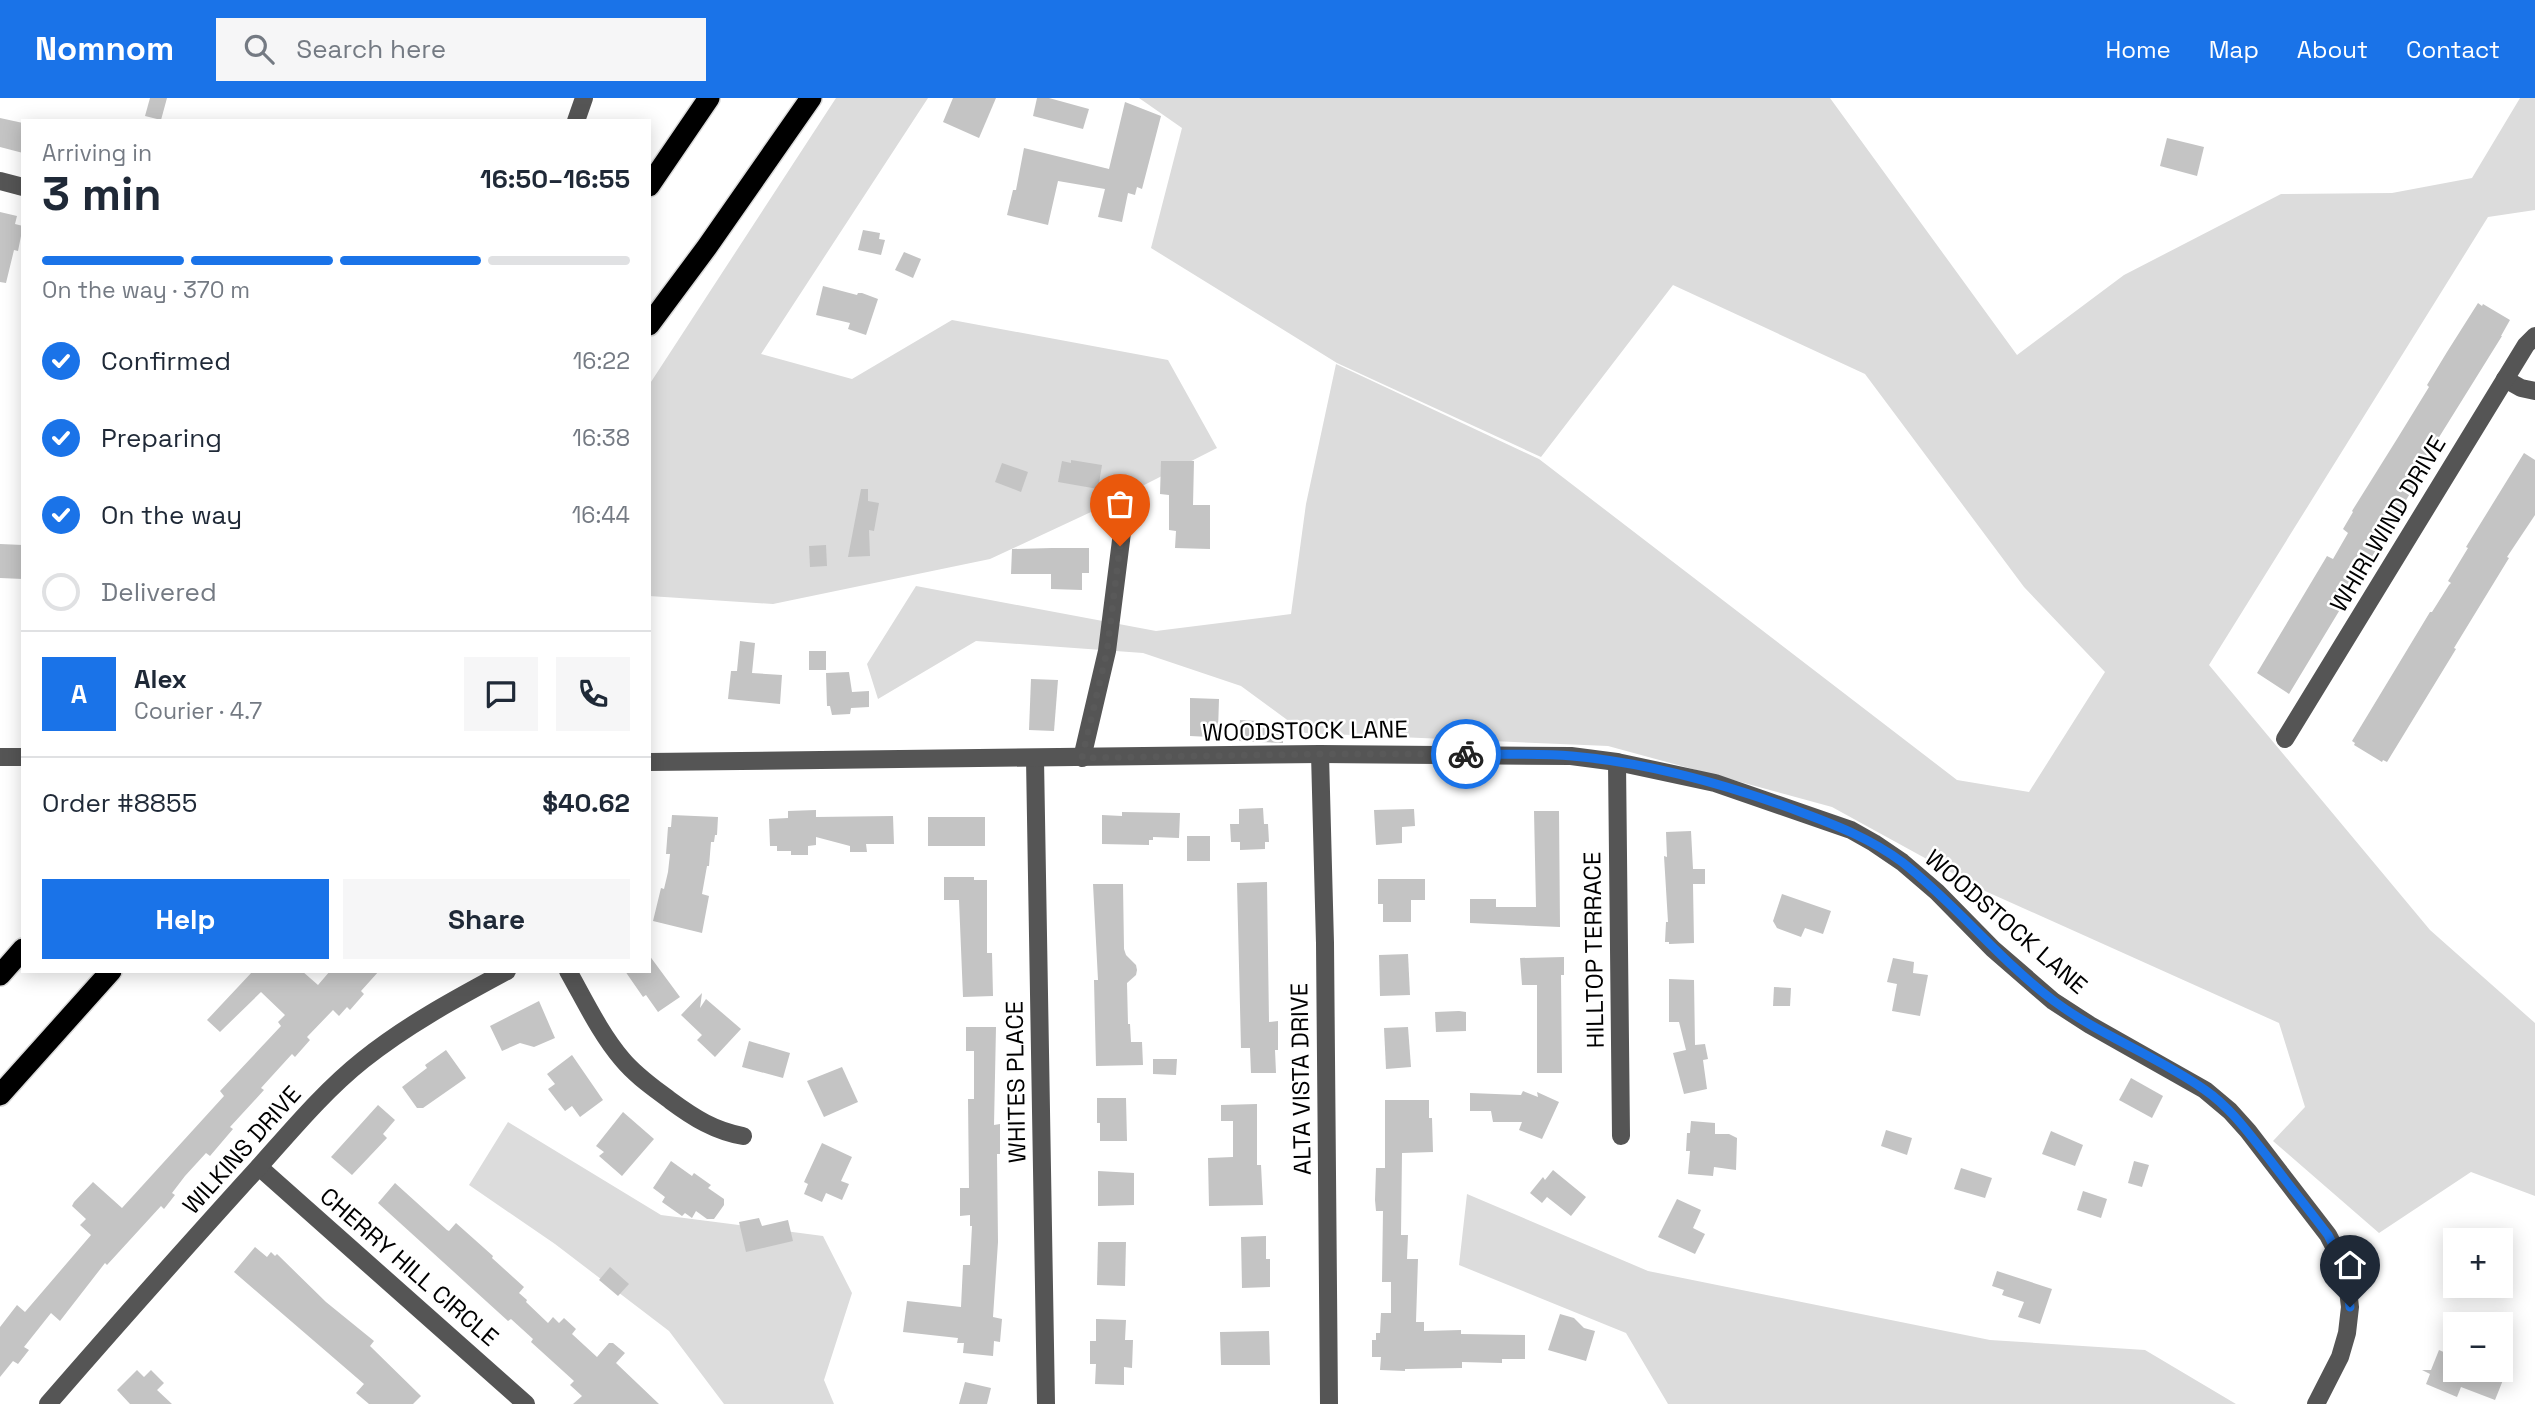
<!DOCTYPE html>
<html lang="en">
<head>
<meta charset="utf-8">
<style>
  body { margin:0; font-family:"Space Grotesk",sans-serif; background:#f6f6f7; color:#1f2937; height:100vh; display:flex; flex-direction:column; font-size:26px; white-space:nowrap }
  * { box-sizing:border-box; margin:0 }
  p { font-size:23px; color:#747a83 }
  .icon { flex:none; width:38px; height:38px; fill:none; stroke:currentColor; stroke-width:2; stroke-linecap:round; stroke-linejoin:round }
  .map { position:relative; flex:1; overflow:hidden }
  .sheet { position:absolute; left:21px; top:21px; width:630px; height:854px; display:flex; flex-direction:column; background:#fff; border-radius:0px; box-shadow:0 4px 18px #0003 }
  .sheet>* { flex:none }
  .tools { position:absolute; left:2443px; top:1130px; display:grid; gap:14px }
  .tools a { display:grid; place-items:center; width:70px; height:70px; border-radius:0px; background:#fff; box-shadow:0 4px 18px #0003; font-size:35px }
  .pin { position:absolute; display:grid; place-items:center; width:60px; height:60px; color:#fff; margin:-72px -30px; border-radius:50% 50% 50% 0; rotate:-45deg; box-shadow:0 0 7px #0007 }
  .pin .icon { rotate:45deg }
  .courier { position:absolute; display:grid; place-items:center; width:70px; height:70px; margin:-35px; border:5px solid #1a73e8; border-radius:50%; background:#fff; color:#222; box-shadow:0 2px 9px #0007 }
  .overview em { font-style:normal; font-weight:800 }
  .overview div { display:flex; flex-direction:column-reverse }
  .overview { display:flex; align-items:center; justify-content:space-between; height:119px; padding:0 21px }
  h1 { font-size:46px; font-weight:800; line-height:52px }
  .bar { display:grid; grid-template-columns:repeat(4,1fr); gap:10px 7px; align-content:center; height:84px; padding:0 21px }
  .bar i { height:9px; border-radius:5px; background:#e0e1e3 }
  .bar .selected { background:#1a73e8 }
  .bar p { grid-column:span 4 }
  .line { display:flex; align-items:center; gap:18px; padding:0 21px; border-top:2px solid #e0e1e3 }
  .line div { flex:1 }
  .round { display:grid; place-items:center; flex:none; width:74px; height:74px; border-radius:0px; background:#f6f6f7 }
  ol { padding:0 21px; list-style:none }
  li { display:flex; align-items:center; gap:21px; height:77px }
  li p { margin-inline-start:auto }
  li .icon { padding:7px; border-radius:50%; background:#1a73e8; color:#fff; stroke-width:4 }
  li:last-child { color:#747a83 }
  li i { width:38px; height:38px; border:4px solid #e0e1e3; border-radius:50% }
  .cta { display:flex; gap:14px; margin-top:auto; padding:14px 21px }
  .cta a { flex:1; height:80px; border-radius:0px; background:#1a73e8; color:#fff; font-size:28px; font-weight:800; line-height:80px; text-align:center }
  .cta a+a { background:#f6f6f7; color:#1f2937 }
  header { display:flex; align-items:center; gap:42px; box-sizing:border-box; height:98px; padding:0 35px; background:#1a73e8; color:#fff }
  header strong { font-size:33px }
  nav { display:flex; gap:38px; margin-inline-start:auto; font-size:24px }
  .search { width:490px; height:63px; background:#f6f6f7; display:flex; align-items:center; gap:18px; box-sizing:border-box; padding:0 24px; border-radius:0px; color:#747a83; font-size:26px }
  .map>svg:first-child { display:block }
</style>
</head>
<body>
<header>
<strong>Nomnom</strong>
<div class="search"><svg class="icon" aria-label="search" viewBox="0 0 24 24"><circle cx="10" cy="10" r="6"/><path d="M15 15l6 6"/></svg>Search here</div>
<nav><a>Home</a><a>Map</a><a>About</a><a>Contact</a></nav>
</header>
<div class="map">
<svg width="2535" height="1306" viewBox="0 0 2535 1306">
  <rect width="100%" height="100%" fill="#fff"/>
  <g fill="#dcdcdc">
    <path d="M836,0h92l-167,256 91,25 100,-59 216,40 49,88 -126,64 -101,47 -217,45 -124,-8v-211z"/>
    <path d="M1139,0h691l187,257 107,-80 157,-81 111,-1 80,-15 48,-80h15v112l-47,7 -279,448 221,265 105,93v173l-64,-24 -92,61 -106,-92 32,-34 -26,-84 -294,-132 -153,-84 -224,-61 -303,-13 -64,-47 -98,-33 -167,-12 -98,58 -11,-35 49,-78 240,45 135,-17 15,-110 30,-140 203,95 418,321 72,12 76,-120 -81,-85 -159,-213 -192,-89 -132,172 -204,-94 -186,-115 31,-120z"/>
    <path d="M508,1024l153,93 162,21 29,57 -28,87 10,24h-110l-55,-73 -114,-87 -86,-59z"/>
    <path d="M1467,1096l181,77 342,69 155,10 91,54h-568l-42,-71 -167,-68z"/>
  </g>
  <g fill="#c4c4c4">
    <path d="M150,0h17l-6,22 -16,-4z"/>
    <path d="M953,0h43l-17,40 -36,-16z"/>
    <path d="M1037,0h12l40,11 -6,20 -50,-13z"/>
    <path d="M1125,4l36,14 -19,73 -5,-2 -2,8 -7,-2 -6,29 -24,-5 7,-28 -47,-8 -10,44 -41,-10 6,-25h3l8,-42 85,21z"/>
    <path d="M0,20l23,5v30l-23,-6z"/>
    <path d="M2167,40l37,9 -7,29 -37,-10z"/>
    <path d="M0,114l17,4 -2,8 8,2 -5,25 -4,-1 -8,33 -6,-1z"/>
    <path d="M863,132l17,3 -1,6 6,1 -4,15 -23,-5z"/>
    <path d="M904,154l17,7 -8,19 -18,-8z"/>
    <path d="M823,188l34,9 1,-2h4l16,6 -12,36 -18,-6 2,-6 -34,-8z"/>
    <path d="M2478,205l4,3 1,-2 27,16 -9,16h1l-79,127 2,1 -7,12 2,1 -131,217 -32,-21 70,-117 6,3 15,-26 -5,-4 10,-17 -1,-1 45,-72 32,-52 -2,-2 20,-33z"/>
    <path d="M2524,355l11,7v55l-28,42 2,1 -55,90 2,1 -69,113 -4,-2 -1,2 -28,-17 1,-2 -3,-2 78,-129h2l17,-27 2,-2 -3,-2 20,-33 -2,-1z"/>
    <path d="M1071,362l31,5 -4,24 -40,-7 4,-21 9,2z"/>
    <path d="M1161,363h33l-1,44h17v44l-35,-1 1,-17 -7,-1v-35l-9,-1z"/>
    <path d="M1002,365l26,9 -7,20 -26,-10z"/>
    <path d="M861,391h7v12l11,2 -5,28 -5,-1 1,26 -22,1z"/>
    <path d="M0,446l23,1v34l-23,-1z"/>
    <path d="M826,447l1,21 -17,1 -1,-21z"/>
    <path d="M1052,450h37v25h-7v17l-31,-1v-15h-40l1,-25z"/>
    <path d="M740,543l15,2 -3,30 30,2 -2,29 -52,-5 3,-28h6z"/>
    <rect x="809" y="553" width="17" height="19"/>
    <path d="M849,574l3,20 17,-1v16l-18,1 -1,6 -18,1 -2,-9h-3l-1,-33z"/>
    <path d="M1031,581l27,1 -4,51 -25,-1z"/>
    <path d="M1190,600l29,1 -1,32h-8v6l-20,-1z"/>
    <path d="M1240,622l19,1v3l24,1v18l-44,-2z"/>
    <path d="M1263,710l1,16h4l1,18h-4v7l-25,1v-8h-9l-1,-18h9v-15z"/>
    <path d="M1414,711l1,17 -13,1v16l-26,2 -2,-35z"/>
    <path d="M816,712v7l77,-1 1,28h-28l1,8h-17v-6l-34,-9v8l-8,1v9h-17v-4h-14v-5h-7l-1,-27 19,-1v-7z"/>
    <path d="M1534,713h25l1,116 -90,-4v-24h26v8h40z"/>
    <path d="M1122,714l58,1 -1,25 -26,-1v3h-4v5l-47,-1v-29l20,1z"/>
    <path d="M672,717l46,2 -1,18h-2l-1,7h-3l-2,24h-2l-5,28 7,2 -7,37 -49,-12 8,-33 3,1 4,-17 2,-18h-4l2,-27h3z"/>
    <rect x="928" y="719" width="57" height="29"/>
    <path d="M1691,733l2,38h12v15h-12l1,59 -25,1v-2h-4l1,-20h2l-4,-66 3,1 -1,-25z"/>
    <rect x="1187" y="738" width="23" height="25"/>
    <path d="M944,779h30v3h13v73h5l1,43 -30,1 -4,-97h-15z"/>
    <path d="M1378,781h47v21h-14v22h-28v-18h-5z"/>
    <path d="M1267,784l2,140 9,-1v29h-3l1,23h-25l-1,-25h-9l-4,-165z"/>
    <path d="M1093,786h30l1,65 2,6 10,10 1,5 -1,5 -9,8 1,41h2l1,18h11l1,23 -47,1 -2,-86h4z"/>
    <path d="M1782,796l49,17 -8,23 -18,-6 -4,9 -24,-9 -4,-7z"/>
    <path d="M1408,856l2,41 -30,1 -1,-41z"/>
    <path d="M649,857l31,42 -22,15 -12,-17 -3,2 -18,-26h24z"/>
    <path d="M1564,859v18h-3l1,98h-25v-88h-15l-2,-27z"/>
    <path d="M1893,860l21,4 -1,11 15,2 -8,41 -28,-5 5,-27 -10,-2z"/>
    <path d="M253,873h49l16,14 12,-14h49l-18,20 3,3 -14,16 -3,-3 -8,9 -6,-6 -26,27 3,3 -15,17 -3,-3 -31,34 3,2 -34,37 3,2 -23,27 -4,-3 -21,23 -13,17 3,2 -11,14 -3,-3 -54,59 -2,-2 -45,58 -9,-8 -27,34 5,3 -11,14 -5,-3 -13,16v-50l17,-22 8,7 66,-77 -11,-10 6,-6 -14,-13 2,-4 19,-20 29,26 102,-112 -4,-5 61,-65 -3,-4 7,-7 -24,-23 -41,40 -13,-12z"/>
    <path d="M1669,881l25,1 1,65 10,-1 3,15 -5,1 4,29 -23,5 -11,-41 13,-3 -7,-28h-10z"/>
    <path d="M1774,889l17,1 -1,18h-17z"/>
    <path d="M702,895l-2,15 6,-9 35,30 -26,28 -18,-17 5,-5 -21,-20z"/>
    <path d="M539,903l16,37 -21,9 -14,-4 -18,8 -12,-25z"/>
    <path d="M1459,913l7,1v19l-30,1 -1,-20z"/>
    <path d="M966,929h30l-2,98 6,-1v30h-3l1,88 -5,75 9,2 -2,23 -6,-1 -1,15 -30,-3 1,-10h-7l1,-5 -55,-6 4,-31 54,6 2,-42h7l2,-39h-2v-11l-10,1v-28h9l-1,-89h6v-48h-8z"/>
    <path d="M1408,929l3,40 -25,2 -2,-41z"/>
    <path d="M749,943l41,12 -7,25 -41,-11z"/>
    <path d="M446,952l20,28 -43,30h-6l-15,-21 25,-19 -2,-3z"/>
    <path d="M572,957l31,45 -23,17 -8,-11 -7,5 -17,-22 7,-5 -8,-10z"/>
    <path d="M1153,961h24l-1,16 -23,-1z"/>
    <path d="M842,969l16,35 -34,15 -17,-36z"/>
    <path d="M2131,980l32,18 -11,22 -33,-18z"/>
    <path d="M1523,993l15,6 -1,-5 22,10 -17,37 -23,-9 3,-8h-29l-2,-11h-21v-18l51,2z"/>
    <path d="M1097,1000h29l1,43h-27v-18h-3z"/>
    <path d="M1385,1002h44v18h3l1,34 -31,1 -1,82h7l-1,24h11l-2,63h8v9l37,-1v4l64,1v24h-23v4l-40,-1v6l-57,1v2l-25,-1 1,-13h-9v-17h4v-7h4l1,-20h10v-31h-9l1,-71h-7l-1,-11 1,-32h9z"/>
    <path d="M1257,1006v61h4l2,40 -54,1 -1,-48 25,-1v-36h-12v-16z"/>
    <path d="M378,1007l17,15 -12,14 4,4 -35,37 -21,-18z"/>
    <path d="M623,1014l31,27 -32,37 -23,-20 5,-4 -8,-6z"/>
    <path d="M1691,1023l24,2v11h14l8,4 -1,32 -22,-3 -1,9 -25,-2 2,-23h-4l1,-18h3z"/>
    <path d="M1886,1032l26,8 -5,17 -26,-9z"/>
    <path d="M2051,1033l32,14 -8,21 -33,-12z"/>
    <path d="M822,1045l30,14 -11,24 8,3 -7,16 -16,-7 -4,9 -18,-8 4,-10 -4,-2z"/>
    <path d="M671,1063l21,15 2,-3 17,12 -3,3 16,11v6l-10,14h-7l-11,-8 -4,7 -7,-5 -3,3 -20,-14 3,-5 -12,-9z"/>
    <path d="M2134,1063l15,4 -7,22 -14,-4z"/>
    <path d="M1961,1070l31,10 -7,20 -31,-9z"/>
    <path d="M1553,1072l33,27 -15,19 -24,-19 -5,6 -12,-10 13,-16 2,3z"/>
    <path d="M1098,1073l36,2v32l-36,1z"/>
    <path d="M395,1085l52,47 2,1 7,-8 37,33 -1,2 32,29 -5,6 8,7 -1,2 22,21 5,-6 6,6 5,-5 12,11 -4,5 25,23 12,-14h4l12,10 -9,10 43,41h-86l9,-8 -12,-11 4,-4 -43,-39 2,-3 -22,-20 -3,2 -130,-118z"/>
    <path d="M2083,1093l24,8 -6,19 -24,-8z"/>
    <path d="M1677,1101l24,11 -8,18 12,6 -10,20 -37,-17z"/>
    <path d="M759,1120l3,8 26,-6 5,21 -47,11 -7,-30z"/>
    <path d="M1266,1138v23h4v28l-28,1 -1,-51z"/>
    <path d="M1098,1144h28l-1,44 -28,-1z"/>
    <path d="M255,1149l12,10 4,-5 4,4 2,-2 49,48 48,39 -4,5 51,50 -8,8h-44l-13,-11 8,-9 -130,-112z"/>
    <path d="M610,1169l19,17 -11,12 -19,-16z"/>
    <path d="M1997,1173l55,18 -12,35 -22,-7 6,-15 -22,-7 2,-5 -12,-4z"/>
    <path d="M1560,1216l14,4 10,10 11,3 -9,30 -38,-11z"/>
    <path d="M1096,1221l30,1 -1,20h8l-1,28 -8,-1v18l-29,-1 1,-20h-6v-23h6z"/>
    <path d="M1269,1233l1,34h-49l-1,-33z"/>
    <path d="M2439,1252l16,7v13h24l24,10 -8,20 -34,-13 -4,10 -31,-13 4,-10 -8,-4h9z"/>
    <path d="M137,1272l7,7 7,-7 13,13 -7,7 15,14h-42l-13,-14z"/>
    <path d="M965,1284l26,6 -4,16h-28z"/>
  </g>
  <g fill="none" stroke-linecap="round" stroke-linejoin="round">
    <defs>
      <g id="highway">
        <path d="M649,88l60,-88"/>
        <path d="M649,227l58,-78 104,-149"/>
        <path d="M0,877l23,-26"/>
        <path d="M0,997l111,-124"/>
      </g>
    </defs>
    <use href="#highway" stroke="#dbdbdb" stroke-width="24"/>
    <g stroke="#555" stroke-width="18">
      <path d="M576,23l8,-23"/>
      <path d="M0,83l23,6"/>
      <path d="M2505,281l16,9 14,3"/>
      <path d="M2285,641l241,-394 9,-9"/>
      <path d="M1320,656l5,189 4,461"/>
      <path d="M0,659h23"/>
      <path d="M1082,660l25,-107 19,-150"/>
      <path d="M1035,661l11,645"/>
      <path d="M649,664l671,-8 251,2 46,6 98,21 136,47 23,13 28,19 35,30 56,57 60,52 37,24 115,65 25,21 18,20 80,104 12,23 7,24 3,25 -3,26 -7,24 -24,47"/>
      <path d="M1617,664l4,374"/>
      <path d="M568,873c17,30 32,62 54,88 14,17 32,29 49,42 23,17 44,30 72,35"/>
      <path d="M259,1069l267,237"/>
      <path d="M48,1306c65,-75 131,-149 197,-222 38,-41 74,-87 118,-122 45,-36 94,-62 144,-89"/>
    </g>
    <use href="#highway" stroke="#000" stroke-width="21"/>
  </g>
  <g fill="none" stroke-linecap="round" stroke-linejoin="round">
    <path stroke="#595959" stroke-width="7" stroke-dasharray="0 12.6" d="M1120,448l-13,105 -25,107 238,-4h146"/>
    <path stroke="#1a73e8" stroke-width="9" d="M1466,656c35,1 71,-1 106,2 78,7 157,29 231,57 35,13 68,26 99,49 54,42 97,98 152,139 47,35 103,55 151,89 26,18 45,45 65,70 19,25 39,50 58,75 13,24 19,45 22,72"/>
  </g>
  <g text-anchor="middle" stroke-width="5" stroke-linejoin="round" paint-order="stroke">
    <g font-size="24" fill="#000" stroke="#fff">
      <text transform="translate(2388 426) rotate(-59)" y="8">WHIRLWIND DRIVE</text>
      <text transform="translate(1305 633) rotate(-1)" y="8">WOODSTOCK LANE</text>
      <text transform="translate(2006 824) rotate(41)" y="8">WOODSTOCK LANE</text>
      <text transform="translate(1594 852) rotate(-91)" y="8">HILLTOP TERRACE</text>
      <text transform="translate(1301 981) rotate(-91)" y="8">ALTA VISTA DRIVE</text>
      <text transform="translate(1016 984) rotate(-91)" y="8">WHITES PLACE</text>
      <text transform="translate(242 1052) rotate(-48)" y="8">WILKINS DRIVE</text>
      <text transform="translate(409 1169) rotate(41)" y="8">CHERRY HILL CIRCLE</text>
    </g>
  </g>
</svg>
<div class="tools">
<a>+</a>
<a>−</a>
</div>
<div class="pin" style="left:1120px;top:448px;background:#ea580c"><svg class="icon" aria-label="bag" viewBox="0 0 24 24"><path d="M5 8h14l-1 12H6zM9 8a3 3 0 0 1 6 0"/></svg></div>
<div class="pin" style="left:2350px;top:1209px;background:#1f2937"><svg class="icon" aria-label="home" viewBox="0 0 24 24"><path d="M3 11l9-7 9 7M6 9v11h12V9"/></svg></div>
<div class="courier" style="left:1466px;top:656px"><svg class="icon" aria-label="bike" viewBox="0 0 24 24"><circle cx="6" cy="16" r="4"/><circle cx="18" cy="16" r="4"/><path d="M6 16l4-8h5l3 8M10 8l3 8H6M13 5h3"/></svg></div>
<section class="sheet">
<div class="overview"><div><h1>3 min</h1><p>Arriving in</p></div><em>16:50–16:55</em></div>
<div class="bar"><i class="selected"></i><i class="selected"></i><i class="selected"></i><i></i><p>On the way · 370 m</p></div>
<ol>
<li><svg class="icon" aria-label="check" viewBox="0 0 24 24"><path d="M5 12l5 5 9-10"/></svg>Confirmed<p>16:22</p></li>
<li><svg class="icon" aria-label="check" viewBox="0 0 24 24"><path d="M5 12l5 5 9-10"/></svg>Preparing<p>16:38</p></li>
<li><svg class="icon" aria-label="check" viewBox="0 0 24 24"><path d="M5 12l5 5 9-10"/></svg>On the way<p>16:44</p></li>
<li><i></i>Delivered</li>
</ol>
<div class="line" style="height:126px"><b class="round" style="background:#1a73e8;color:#fff">A</b><div><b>Alex</b><p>Courier · 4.7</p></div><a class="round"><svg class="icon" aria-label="chat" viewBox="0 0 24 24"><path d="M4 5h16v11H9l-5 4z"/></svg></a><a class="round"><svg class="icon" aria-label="phone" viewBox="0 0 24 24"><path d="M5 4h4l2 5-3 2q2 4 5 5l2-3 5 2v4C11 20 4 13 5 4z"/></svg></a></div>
<div class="line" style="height:91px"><div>Order #8855</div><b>$40.62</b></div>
<div class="cta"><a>Help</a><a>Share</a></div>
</section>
</div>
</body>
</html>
